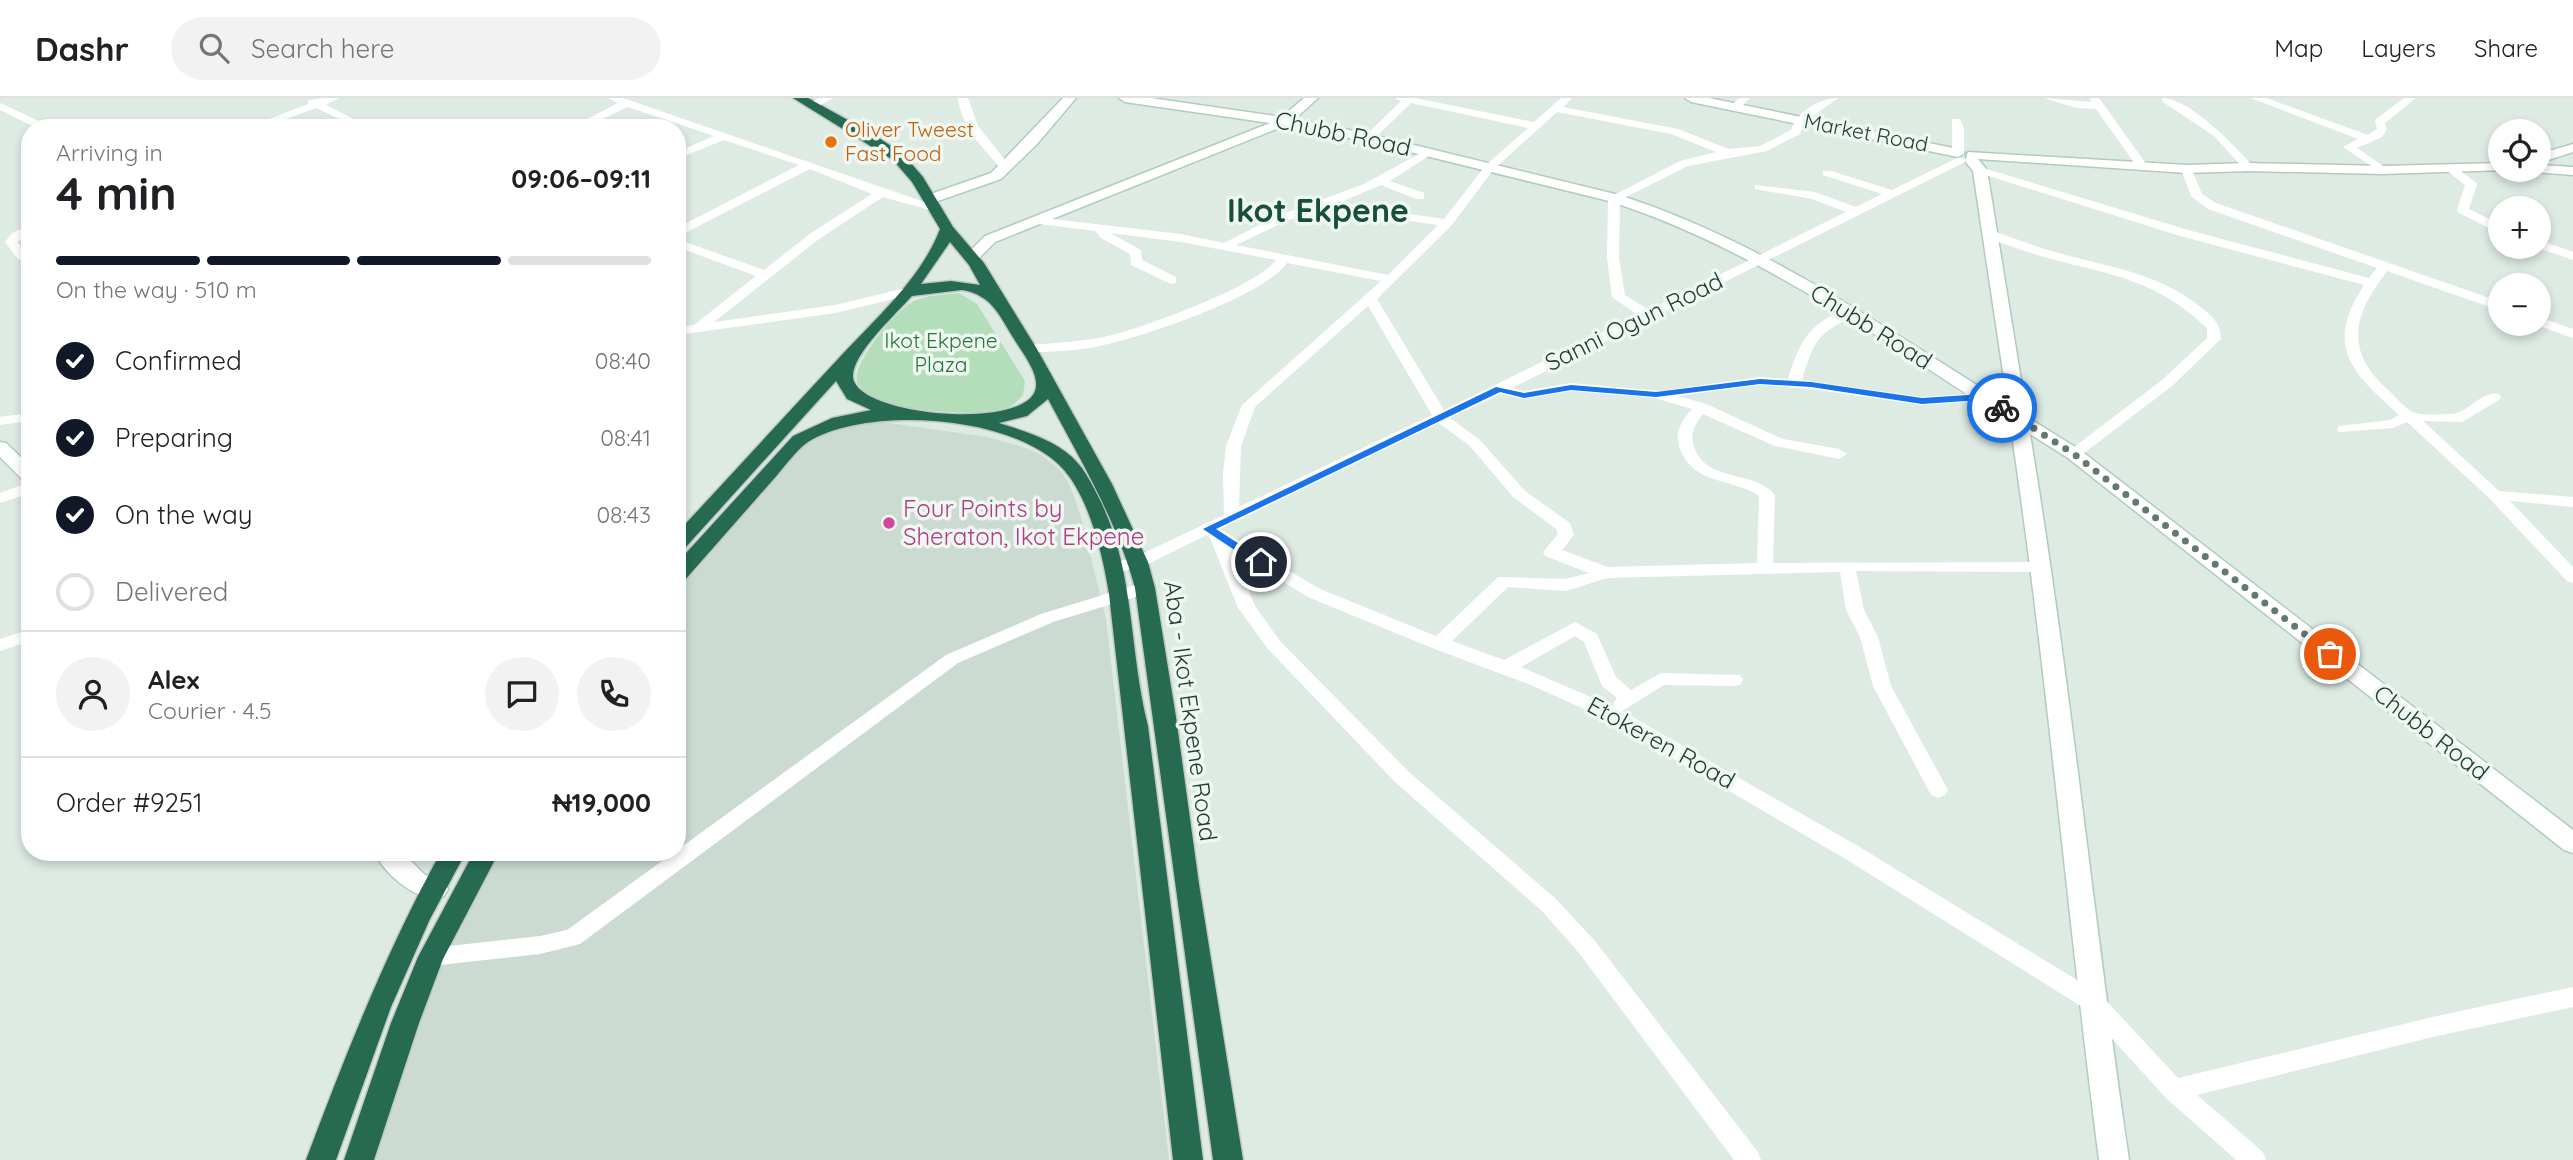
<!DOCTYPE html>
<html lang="en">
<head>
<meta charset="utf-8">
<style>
  body { margin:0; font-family:Quicksand,sans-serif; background:#f2f2f2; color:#202124; height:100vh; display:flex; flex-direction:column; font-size:26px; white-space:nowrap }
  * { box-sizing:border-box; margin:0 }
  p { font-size:23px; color:#757577 }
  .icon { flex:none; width:38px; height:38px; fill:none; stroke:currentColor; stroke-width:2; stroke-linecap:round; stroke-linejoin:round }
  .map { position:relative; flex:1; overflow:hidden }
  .sheet { position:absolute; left:21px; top:21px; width:665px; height:742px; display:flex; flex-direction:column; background:#fff; border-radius:28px; box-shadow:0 4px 10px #0003 }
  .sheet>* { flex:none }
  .buttons { position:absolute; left:2488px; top:21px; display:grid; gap:14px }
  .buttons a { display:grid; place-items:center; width:63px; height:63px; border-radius:50%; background:#fff; box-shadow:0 4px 10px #0003; font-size:35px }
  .pin { position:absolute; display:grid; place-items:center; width:60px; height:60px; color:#fff; margin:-30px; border:4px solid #fff; border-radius:50%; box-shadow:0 2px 7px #0007 }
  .courier { position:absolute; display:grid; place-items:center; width:70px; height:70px; margin:-35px; border:5px solid #1a73e8; border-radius:50%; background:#fff; color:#222; box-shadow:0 2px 9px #0007 }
  .overview em { font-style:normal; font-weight:800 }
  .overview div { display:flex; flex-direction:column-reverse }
  .overview { display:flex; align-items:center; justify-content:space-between; height:119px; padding:0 35px }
  h1 { font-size:46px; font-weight:800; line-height:52px }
  .bar { display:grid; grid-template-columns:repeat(4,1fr); gap:10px 7px; align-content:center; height:84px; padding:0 35px }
  .bar i { height:9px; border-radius:5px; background:#e0e0e0 }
  .bar .active { background:#111827 }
  .bar p { grid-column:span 4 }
  .line { display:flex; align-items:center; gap:18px; padding:0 35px; border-top:2px solid #e0e0e0 }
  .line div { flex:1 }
  .round { display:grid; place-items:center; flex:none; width:74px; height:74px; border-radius:37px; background:#f2f2f2 }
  ol { padding:0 35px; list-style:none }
  li { display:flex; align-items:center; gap:21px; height:77px }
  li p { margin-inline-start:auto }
  li .icon { padding:7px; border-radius:50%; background:#111827; color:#fff; stroke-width:4 }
  li:last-child { color:#757577 }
  li i { width:38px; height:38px; border:4px solid #e0e0e0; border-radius:50% }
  header { display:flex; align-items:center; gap:42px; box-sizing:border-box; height:98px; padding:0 35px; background:#fff; border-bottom:2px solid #e0e0e0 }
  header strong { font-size:33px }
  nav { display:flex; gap:38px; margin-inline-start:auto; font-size:24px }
  .search { width:490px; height:63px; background:#f2f2f2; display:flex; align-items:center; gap:18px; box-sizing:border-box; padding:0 24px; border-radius:38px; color:#757577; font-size:26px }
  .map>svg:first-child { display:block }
</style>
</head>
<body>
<header>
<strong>Dashr</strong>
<div class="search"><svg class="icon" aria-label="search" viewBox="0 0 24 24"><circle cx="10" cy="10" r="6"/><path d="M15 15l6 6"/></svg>Search here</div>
<nav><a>Map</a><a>Layers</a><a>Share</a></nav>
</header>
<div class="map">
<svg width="2573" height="1062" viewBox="0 0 2573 1062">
  <rect width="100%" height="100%" fill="#ddebe3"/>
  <path fill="#cbdbd1" d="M882,324l105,15 36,10 17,7 19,15 10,14 12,34 25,102 63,541h-801l50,-139 54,-124 25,-45h180v-263l124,-142 28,-17z"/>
  <path fill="#b4deb9" d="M959,195l18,11 48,77 -2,14c-3,3 -8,9 -12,11 -21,13 -103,4 -127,-3 -10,-4 -21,-11 -26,-19 -10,-17 38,-73 54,-82 13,-7 31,-7 47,-9z"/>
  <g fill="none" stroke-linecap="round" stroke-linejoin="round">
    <defs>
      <g id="secondary">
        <path d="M1063,0h13l-39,46 -36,35 -66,23h-10v-6l66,-23z"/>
        <path d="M1119,0h32l131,19 22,-19h14l-23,21 74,15 250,61c141,45 265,132 389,210l-35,-234 -8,-10 3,-9 219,13 61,-2 134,3 119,-3v7h5l-124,4 -134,-3 -61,2 -209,-14 9,11 40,247 53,33 493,380v23l-9,-3 -496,-392 -38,-24c40,241 63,484 99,726h-30c-32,-246 -52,-493 -89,-738 -128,-82 -255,-174 -401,-221l-240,-59 -83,-17 -291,117 -18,18h-10l-3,-3 21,-21 285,-113 -145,-21z"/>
        <path d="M1685,0h24l249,51 7,4 -7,4 -267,-55z"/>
        <path d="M2573,46v8l-34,11v-9z"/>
        <path d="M2539,67l34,2v8l-39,-3 -1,-2h6z"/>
        <path d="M0,344l6,1 24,23v16l-7,-2 -23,-23z"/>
        <path d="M374,754h28l23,23 19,7 4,7 -4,7c-26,9 -59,-22 -70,-44z"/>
      </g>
      <g id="highway">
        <path d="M793,0h15l65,36 30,20 20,23 30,50 31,36 53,86 75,135 36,78 7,26 21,129 23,167 44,276h-30l-78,-572c-18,-67 -55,-129 -87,-189l-21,17 -28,7c25,8 53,16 73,34 13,12 21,29 29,45 34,71 28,149 47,224l55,434h-30l-64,-566c-6,-38 -19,-94 -45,-124 -48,-55 -196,-65 -256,-28 -13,9 -25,27 -36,39 -29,33 -58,66 -88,100l-7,2v-20l116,-127 39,-18 39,-8 -24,-11 -11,-18 -152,168 -7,2v-18c54,-58 107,-116 161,-174 36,-39 83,-80 102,-130l-28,-47 -19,-22zM950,144l19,23 11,20 -29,-4 -30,3zM962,192c30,5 37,25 52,49 8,13 27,36 21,52 -15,40 -182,24 -182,-15 0,-23 43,-62 59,-80z"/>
        <path d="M441,754h25l-36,67 -39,88 -55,153h-30c40,-106 80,-209 135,-308z"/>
        <path d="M474,754h25l-56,107 -24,64 -45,137h-30l47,-137 27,-66z"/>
      </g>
    </defs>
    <use href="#secondary" stroke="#b0ccbd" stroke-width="3"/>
    <use href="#highway" stroke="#c0c8c5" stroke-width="3"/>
    <g fill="#fff" fill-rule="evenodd">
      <path d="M324,0h15l-13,7 46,23h-14l-42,-20 -54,20h-16l62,-24v-4z"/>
      <path d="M608,0h15l316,109 -6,4 -50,-14 -64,42 -105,83 121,-17 71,-17 7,4 -2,3 -76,18 -158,22v-8l17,-2 62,-49 -79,-29v-8l87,31 47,-37 61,-39 -62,-25 -133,68v-9l122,-63 -75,-25 -47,19v-7l37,-16 -86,-29 -44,21h-14l48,-25z"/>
      <path d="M819,0h14l-16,9h-8v-4z"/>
      <path d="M958,0h10l10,28 32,40v4h-8c-18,-21 -41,-43 -44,-72z"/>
      <path d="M1395,0h20l119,24 27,-24h11l-9,9 115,22 51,20 31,-3 31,-16c6,-18 28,-32 47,-32l-33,24 -5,12 -33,17 -79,15 -68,34 -1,58 6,37 24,15 197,-98 -34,-13 -57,-10v-4l60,7 41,15 26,-13 -59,-19v-4h8l61,19 65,-32h8v4l-453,226 12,3 47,-8 89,8 100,-14 28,2c9,-28 16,-50 45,-64 7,-3 14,-6 22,-5v6c-37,16 -42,26 -53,64l120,17 61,-4 7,4 -7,4 -61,4 -111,-16 -51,-4 -82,11 28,8 77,35 56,10 8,5 -8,5 -64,-13 -72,-32c-9,12 -14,20 -8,35 13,34 61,21 80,46l-2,68 269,-1 8,5 -8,5 -186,-1 8,39 14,27 13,49 57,104 -3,5 -7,3 -7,-3 -58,-109 -13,-49 -14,-27 -6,-38 -233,6 -41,13 -58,-4 -56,54 52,19 71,-38 22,12 19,43 15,13 30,-17 79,2 3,5 -3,5 -6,1 -70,-1 -42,26 236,135 242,148 78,84 259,-62 136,-29v20l-136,29 -240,59 66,57 3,8h-30l-70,-62 -82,-90 -240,-150 -240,-140 -73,-33 -99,-37 -124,-51 -75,-45 22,54 25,35 129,131 147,127 39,42 163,211 3,8h-27l-155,-207 -37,-42 -147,-129 -127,-133 -30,-41 -28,-70 -3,-3 -63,31 -30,7 -8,-5 2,-4 25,-6 91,-43 -1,-42 3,-27 16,-41 139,-124 -94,-18c-23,33 -141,73 -183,82 -24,6 -51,6 -75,8l-7,-4 7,-4c23,-2 47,-3 70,-7 35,-6 158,-51 177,-78l-95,-18 -71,-9 31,17 1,10 34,17v6l-5,1 -40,-19 -1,-11 -29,-16 -6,-7 -56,-7 -4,-1v-6l146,17 43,9 53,-27 87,-32 64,-35 4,1v4l-42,27 34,12v6h-8l-35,-14 -38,16 13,5 88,13 41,-53 43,-38 -117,-25 -38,37h-8v-4l36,-35zM1557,14l114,22 45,18 -36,9 -72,37 -1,60 5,39 26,18 -194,95 -67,-111 74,-73 42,-56zM1332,107l22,8 84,12 -50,50 -152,-30 50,-24zM1368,208l64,109 -193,92 2,-61 14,-39zM1571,293l84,7 37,11c-11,13 -18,22 -12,40 13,36 53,29 79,47l-2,67 -149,4 -46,-17 12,-15 -4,-12 -45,-32 -45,-51 -30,-22 51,-24 23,5zM1439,325l31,23 43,51 43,32 2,5 -15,18 2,4 44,17 -23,6 -68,-2 -62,59 -116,-47 -100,-60zM1575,538l9,6 18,44 15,12 -4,6 1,3 -93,-40z"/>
      <path d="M1739,0h11l-11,11h-8l-1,-2z"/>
      <path d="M2044,0l48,4 -3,-4h10l48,67 -10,2 -41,-58 -19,-1z"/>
      <path d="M2162,0c27,0 71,46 90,67v4h-8l-30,-33 -51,-34z"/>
      <path d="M2251,0h15l102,37 9,-6 -2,-9 29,-22h12l-31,25 2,6 -5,8 -25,11 29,20 2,2 -6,3 -39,-26 15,-8z"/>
      <path d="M0,5l50,23 1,2h-14l-37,-18z"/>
      <path d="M1952,21h8l4,9v25l-6,3 -6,-3z"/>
      <path d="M2446,68h8l21,16 2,2 -8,25 32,16v9l-42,-21 -2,-3 8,-25 -19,-15z"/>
      <path d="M1980,69l208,63 181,48 8,-10 -169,-59 -17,-13 -10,-27 10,-2 11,27 14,9 285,99v9l-114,-40c-34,45 -43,79 1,119 7,6 16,18 25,22 8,4 28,2 38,2 17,0 30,-24 48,-20l2,3 -2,3 -37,22 -39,-1 76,70 74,6v10l-63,-6 63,66v16l-6,-2 -78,-83 -82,-76 -14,6 -54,4 -2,-3 2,-3 51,-6 9,-5c-46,-42 -76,-67 -35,-130l-184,-49 -204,-64 -2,-2z"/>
      <path d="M30,127v9l-13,8 13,14v10l-13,-8 -12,-16 7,-9z"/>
      <path d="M1989,132c21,6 41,15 62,21 52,15 103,20 147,54 13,10 23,18 23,34l-49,47 -93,71h-10l-3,-3 3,-3 93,-71 45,-42v-10c-51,-48 -91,-52 -156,-69 -22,-6 -44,-14 -66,-22v-6z"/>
      <path d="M2539,142l34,12v8l-38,-13h4z"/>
      <path d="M2539,219l34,12v9l-39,-14h5z"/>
      <path d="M30,315v8l-30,4v-8z"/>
      <path d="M30,384v11l-30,10v-10z"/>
      <path d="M1145,484l6,2 2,4 -2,4 -98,30 -95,41 -378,281 -40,10 -109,12 -8,-2 -3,-7 3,-7 8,-2 109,-12 27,-6 379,-275 95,-41z"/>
      <path d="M30,531v12l-30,10v-12z"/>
    </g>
    <use href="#secondary" fill="#fff" fill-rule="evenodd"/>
    <use href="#highway" fill="#276a52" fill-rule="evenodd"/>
  </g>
  <path fill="#1a73e8" d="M1760,281l51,3 111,16 61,-4 24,14 -8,2 -18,-10 -59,4 -111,-17 -51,-3 -104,13 -85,-7 -47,8 -24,-6 -284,137 48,31v5h-7l-54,-36 293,-142 28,6 47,-8 85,7z"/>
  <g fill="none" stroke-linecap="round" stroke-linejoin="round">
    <path stroke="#61796e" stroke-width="7" stroke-dasharray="0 12.6" d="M2002,310l72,46 256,200"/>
  </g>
  <circle fill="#e8710a" stroke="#eef7f1" stroke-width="2.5" cx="831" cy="44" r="7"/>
  <circle fill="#d1479c" stroke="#eef7f1" stroke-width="2.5" cx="889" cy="425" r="7"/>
  <g text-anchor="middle" stroke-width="7" stroke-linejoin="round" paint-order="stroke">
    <g font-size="21" fill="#c56008" stroke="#eef7f1" text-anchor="start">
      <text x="845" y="39">Oliver Tweest<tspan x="845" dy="24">Fast Food</tspan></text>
    </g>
    <g font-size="21" fill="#1e3c2f" stroke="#eef7f1">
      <text transform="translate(1866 35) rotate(11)" y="7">Market Road</text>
    </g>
    <g font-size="21" fill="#247637" stroke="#eef7f1">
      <text x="941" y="250">Ikot Ekpene<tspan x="941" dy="24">Plaza</tspan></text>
    </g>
    <g font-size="24" fill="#1e3c2f" stroke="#eef7f1">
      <text transform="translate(1343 36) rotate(12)" y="8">Chubb Road</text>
      <text transform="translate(1634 224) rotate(-26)" y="8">Sanni Ogun Road</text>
      <text transform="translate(1871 229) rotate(32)" y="8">Chubb Road</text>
      <text transform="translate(1190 613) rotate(82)" y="8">Aba - Ikot Ekpene Road</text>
      <text transform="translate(2431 635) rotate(38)" y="8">Chubb Road</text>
      <text transform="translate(1661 645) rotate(29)" y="8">Etokeren Road</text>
    </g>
    <g font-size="24" fill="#b23c85" stroke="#eef7f1" text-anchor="start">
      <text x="903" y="419">Four Points by<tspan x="903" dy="28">Sheraton, Ikot Ekpene</tspan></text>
    </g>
    <g font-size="32" font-weight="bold" fill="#184f39" stroke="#eef7f1">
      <text x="1318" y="124">Ikot Ekpene</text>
    </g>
  </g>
</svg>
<div class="buttons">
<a><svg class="icon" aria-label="locate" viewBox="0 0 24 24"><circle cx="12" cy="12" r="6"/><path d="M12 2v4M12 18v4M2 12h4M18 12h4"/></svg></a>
<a>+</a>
<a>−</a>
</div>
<div class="pin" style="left:2330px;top:556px;background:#ea580c"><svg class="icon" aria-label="bag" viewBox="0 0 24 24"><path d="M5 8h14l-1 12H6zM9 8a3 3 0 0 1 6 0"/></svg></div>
<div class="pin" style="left:1261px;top:464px;background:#1f2937"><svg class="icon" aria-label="home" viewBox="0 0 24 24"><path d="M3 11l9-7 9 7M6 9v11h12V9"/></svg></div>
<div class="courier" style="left:2002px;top:310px"><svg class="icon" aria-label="bike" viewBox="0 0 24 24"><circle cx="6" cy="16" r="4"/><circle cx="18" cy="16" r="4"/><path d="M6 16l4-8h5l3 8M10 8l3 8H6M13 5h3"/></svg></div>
<section class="sheet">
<div class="overview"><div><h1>4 min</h1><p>Arriving in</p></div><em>09:06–09:11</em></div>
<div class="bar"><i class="active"></i><i class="active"></i><i class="active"></i><i></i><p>On the way · 510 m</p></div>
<ol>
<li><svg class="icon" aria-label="check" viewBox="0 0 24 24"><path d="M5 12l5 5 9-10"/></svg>Confirmed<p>08:40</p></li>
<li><svg class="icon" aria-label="check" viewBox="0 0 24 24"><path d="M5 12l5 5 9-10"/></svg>Preparing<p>08:41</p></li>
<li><svg class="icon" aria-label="check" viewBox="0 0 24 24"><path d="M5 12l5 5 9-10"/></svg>On the way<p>08:43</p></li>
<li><i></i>Delivered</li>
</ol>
<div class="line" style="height:126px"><a class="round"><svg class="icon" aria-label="person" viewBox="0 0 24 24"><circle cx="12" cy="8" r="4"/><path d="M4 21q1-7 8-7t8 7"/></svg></a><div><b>Alex</b><p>Courier · 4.5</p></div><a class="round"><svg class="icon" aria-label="chat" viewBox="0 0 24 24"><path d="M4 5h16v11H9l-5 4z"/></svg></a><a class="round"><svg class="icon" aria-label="phone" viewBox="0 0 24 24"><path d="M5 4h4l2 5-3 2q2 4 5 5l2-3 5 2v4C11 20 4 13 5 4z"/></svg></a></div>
<div class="line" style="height:91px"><div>Order #9251</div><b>₦19,000</b></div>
</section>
</div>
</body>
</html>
